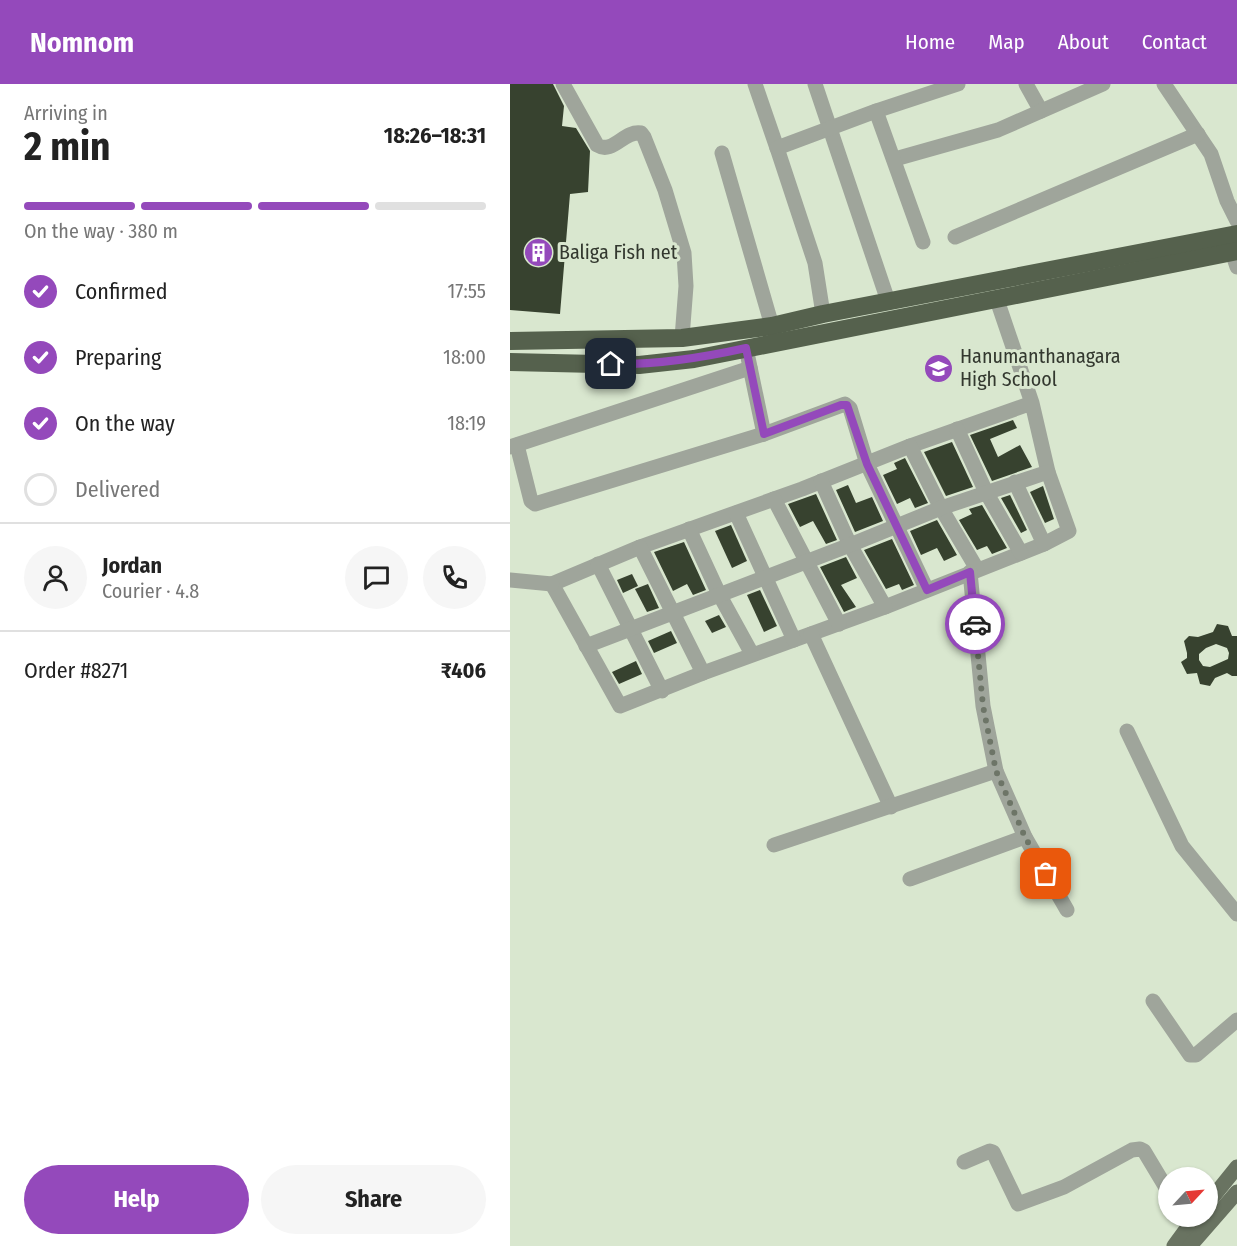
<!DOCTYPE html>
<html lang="en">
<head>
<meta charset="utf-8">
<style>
  body { margin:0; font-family:"Fira Sans Condensed",sans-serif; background:#f6f6f6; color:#222; height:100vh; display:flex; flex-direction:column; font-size:22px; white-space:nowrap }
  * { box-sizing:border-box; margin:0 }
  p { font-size:20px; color:#767676 }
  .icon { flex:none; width:33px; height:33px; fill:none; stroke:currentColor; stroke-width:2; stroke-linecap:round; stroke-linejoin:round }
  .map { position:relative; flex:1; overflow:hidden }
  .side { display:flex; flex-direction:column; background:#fff; width:510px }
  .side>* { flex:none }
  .needle { width:39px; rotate:64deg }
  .fabs { position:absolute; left:648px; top:1083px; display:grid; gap:12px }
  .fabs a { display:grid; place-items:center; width:60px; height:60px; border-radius:50%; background:#fff; box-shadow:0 2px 4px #0004; font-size:30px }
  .pin { position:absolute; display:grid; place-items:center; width:51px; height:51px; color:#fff; margin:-26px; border-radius:12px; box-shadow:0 3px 9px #0006 }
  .courier { position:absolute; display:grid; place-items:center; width:60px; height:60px; margin:-30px; border:4px solid #9449bb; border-radius:50%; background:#fff; color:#222; box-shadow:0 2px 8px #0007 }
  .headline em { font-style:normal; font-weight:700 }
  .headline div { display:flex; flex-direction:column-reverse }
  .headline { display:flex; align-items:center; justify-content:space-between; height:102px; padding:0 24px }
  h1 { font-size:39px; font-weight:700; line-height:45px }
  .bar { display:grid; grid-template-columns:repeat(4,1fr); gap:9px 6px; align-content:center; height:72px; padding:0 24px }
  .bar i { height:8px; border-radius:4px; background:#e0e0e0 }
  .bar .active { background:#9449bb }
  .bar p { grid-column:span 4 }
  .line { display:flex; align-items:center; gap:15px; padding:0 24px; border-top:2px solid #e0e0e0 }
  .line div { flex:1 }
  .round { display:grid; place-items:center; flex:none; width:63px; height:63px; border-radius:32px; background:#f6f6f6 }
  ol { padding:0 24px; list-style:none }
  li { display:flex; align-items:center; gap:18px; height:66px }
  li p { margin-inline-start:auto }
  li .icon { padding:6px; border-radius:50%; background:#9449bb; color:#fff; stroke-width:4 }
  li:last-child { color:#767676 }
  li i { width:33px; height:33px; border:3px solid #e0e0e0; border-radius:50% }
  .button { display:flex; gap:12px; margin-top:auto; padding:12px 24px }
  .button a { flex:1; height:69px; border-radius:36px; background:#9449bb; color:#fff; font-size:24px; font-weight:700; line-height:69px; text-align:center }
  .button a+a { background:#f6f6f6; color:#222 }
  header { display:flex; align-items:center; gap:36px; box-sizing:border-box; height:84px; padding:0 30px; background:#9449bb; color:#fff }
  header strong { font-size:28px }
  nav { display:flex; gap:33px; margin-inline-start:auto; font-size:21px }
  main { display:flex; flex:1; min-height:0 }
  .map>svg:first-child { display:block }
</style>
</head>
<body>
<header>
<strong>Nomnom</strong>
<nav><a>Home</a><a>Map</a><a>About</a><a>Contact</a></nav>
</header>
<main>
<section class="side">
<div class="headline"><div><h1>2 min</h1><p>Arriving in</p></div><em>18:26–18:31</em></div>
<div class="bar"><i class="active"></i><i class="active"></i><i class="active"></i><i></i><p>On the way · 380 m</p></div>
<ol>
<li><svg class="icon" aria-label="check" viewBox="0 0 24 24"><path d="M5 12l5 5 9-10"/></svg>Confirmed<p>17:55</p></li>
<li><svg class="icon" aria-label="check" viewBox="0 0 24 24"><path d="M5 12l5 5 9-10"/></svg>Preparing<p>18:00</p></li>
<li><svg class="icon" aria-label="check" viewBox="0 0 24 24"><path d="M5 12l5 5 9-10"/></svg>On the way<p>18:19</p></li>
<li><i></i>Delivered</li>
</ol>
<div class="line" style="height:108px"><a class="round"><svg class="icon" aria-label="person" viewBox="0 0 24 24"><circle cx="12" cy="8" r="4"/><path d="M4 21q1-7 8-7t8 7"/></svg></a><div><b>Jordan</b><p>Courier · 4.8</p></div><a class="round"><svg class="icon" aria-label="chat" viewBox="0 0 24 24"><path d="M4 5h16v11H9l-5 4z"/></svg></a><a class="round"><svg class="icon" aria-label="phone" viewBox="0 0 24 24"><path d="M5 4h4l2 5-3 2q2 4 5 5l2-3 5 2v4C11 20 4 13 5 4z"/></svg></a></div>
<div class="line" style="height:78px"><div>Order #8271</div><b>₹406</b></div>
<div class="button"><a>Help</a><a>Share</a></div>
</section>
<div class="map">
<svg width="727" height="1162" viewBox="0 0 727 1162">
  <rect width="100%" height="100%" fill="#d9e7cf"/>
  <g fill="#37422f" fill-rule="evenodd">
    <path d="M0,0h43l11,22 -2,20 14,2 14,23 -2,41 -18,2 -10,120 -50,-4z"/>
    <path d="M503,336l4,8 -27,11 8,18 22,-12 12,22 -40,14 -22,-46z"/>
    <path d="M442,358l21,45 -27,9 -22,-44z"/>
    <path d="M395,374l23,45 -13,5 -5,-10 -13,6 -14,-29 14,-6 -3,-6z"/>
    <path d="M338,401l8,18 16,-6 11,24 -28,11 -19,-42z"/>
    <path d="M533,402l11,33 -9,4 -15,-31z"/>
    <path d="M306,410l21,46 -11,4 -13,-23 -13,6 -12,-23z"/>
    <path d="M500,411l17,35 -6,3 -20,-35z"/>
    <path d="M472,421l25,43 -15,6 -5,-8 -10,4 -18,-30 13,-6 -3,-5z"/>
    <path d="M427,436l20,35 -13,6 -7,-13 -16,7 -11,-24z"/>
    <path d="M221,441l16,36 -15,7 -17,-37z"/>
    <path d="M382,455l22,46 -12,5 -3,-6 -13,5 -22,-39z"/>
    <path d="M174,458l22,48 -13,5 -6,-11 -14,7 -19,-39z"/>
    <path d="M336,473l11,21 -16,7 15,22 -12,5 -24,-45z"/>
    <path d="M122,490l6,12 -15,7 -6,-13z"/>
    <path d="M138,500l11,24 -12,4 -12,-23z"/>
    <path d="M250,506l17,36 -13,6 -17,-37z"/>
    <path d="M209,531l7,12 -14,6 -7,-12z"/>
    <path d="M707,540l11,2 4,10h5v40h-5l-5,-3 -12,5 -5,8 -10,-2 -3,-11 -10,1 -6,-12 6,-4v-5l-3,-12 5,-5 9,1 15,-5zM706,560l11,4 2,5 -1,6 -18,8 -7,-1 -4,-6v-6l7,-6z"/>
    <path d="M161,547l6,12 -23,10 -6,-12z"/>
    <path d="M126,577l6,13 -23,10 -7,-12z"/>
  </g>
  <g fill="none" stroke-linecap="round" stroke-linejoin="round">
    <g stroke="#9fa59b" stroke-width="15">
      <path d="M53,0l34,61c16,10 27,-15 44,-12l3,4 21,53 19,63 2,33 -4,52"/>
      <path d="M245,0l22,64"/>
      <path d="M305,0l73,217"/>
      <path d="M516,0l15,27"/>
      <path d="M654,0l47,70 16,47 10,20"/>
      <path d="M366,27l82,-27"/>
      <path d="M212,69l50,173"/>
      <path d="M385,75l103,-29 105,-46"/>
      <path d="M445,153l243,-103"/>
      <path d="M722,168l5,15"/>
      <path d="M487,216l35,103 16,69 21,59 -25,13 -159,63 -182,66 -83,33 -68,-122 88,-37 162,-58 108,-43 122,-43"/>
      <path d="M313,230l-8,-51 -38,-115 99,-37 47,131"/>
      <path d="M236,264l18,86"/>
      <path d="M447,345l29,63 35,61"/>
      <path d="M7,361l14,56 4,3 229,-70 81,-30 5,4 17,56 60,126"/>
      <path d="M400,362l31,62 36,61"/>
      <path d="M0,363l240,-79"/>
      <path d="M311,397l29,64 35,62"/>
      <path d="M505,398l29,62"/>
      <path d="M264,415l65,125"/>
      <path d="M226,429l58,127"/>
      <path d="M179,445l30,65 33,60"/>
      <path d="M130,463l63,126"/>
      <path d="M88,480l64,127"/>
      <path d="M460,488l13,134 13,65 29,66 42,73"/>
      <path d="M0,496l42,4"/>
      <path d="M301,550l80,173"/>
      <path d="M76,562l264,-101 91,-37 107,-36"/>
      <path d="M617,647l55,115 55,68"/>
      <path d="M264,761l222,-74"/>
      <path d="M400,795l115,-42"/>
      <path d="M643,917l37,54h6l41,-35"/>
      <path d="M454,1078l26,-11 3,1 25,52 46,-17 68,-37 8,-1 4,2 24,40"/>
    </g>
    <g stroke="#697361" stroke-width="15">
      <path d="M698,1119l29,-36"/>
      <path d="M664,1162l22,-30"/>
      <path d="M680,1162l47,-54"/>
    </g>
    <g stroke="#55614d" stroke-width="18">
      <path d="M0,257l172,-3 90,-12 51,-12 414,-80"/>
      <path d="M0,278l129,3 55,-6 543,-108"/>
    </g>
  </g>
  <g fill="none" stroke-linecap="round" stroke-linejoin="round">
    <path stroke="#6d7567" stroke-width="6" stroke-dasharray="0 10.8" d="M465,540l8,82 13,65 29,66 21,37"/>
    <path stroke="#9449bb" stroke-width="8" d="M101,280c47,1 90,-6 135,-16l18,86 77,-29h6l20,59 60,126 43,-18 5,52"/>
  </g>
  <defs>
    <symbol id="building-disc" viewBox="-11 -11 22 22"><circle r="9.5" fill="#9449bb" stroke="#d9e7cf"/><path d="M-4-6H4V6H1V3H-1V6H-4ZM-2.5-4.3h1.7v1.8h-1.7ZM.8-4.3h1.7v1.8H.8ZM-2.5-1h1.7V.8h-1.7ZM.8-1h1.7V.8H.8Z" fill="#fff"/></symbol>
    <symbol id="school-disc" viewBox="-11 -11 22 22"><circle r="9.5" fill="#9449bb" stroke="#d9e7cf"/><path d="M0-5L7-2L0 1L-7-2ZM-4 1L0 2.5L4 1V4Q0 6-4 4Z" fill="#fff"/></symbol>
  </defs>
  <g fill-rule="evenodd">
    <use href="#building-disc" x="12" y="152" width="33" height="33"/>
    <use href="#school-disc" x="412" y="268" width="33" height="33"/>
  </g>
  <g text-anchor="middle" stroke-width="6" stroke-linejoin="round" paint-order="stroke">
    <g font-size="20" fill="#33382f" stroke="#d9e7cf" text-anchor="start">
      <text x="49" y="175">Baliga Fish net</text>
      <text x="450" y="279">Hanumanthanagara<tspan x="450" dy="23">High School</tspan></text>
    </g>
  </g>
</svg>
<div class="fabs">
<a><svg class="needle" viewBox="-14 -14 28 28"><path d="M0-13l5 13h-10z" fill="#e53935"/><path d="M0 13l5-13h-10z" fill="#767676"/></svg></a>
</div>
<div class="pin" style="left:536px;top:790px;background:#ea580c"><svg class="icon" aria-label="bag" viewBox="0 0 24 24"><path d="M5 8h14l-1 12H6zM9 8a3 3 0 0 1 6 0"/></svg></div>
<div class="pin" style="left:101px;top:280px;background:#1f2937"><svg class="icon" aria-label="home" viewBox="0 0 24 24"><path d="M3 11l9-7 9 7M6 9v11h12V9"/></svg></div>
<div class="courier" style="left:465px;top:540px"><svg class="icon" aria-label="car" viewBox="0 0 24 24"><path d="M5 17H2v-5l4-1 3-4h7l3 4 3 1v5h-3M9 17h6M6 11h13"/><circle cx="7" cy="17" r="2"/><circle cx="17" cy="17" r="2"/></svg></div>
</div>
</main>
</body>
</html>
